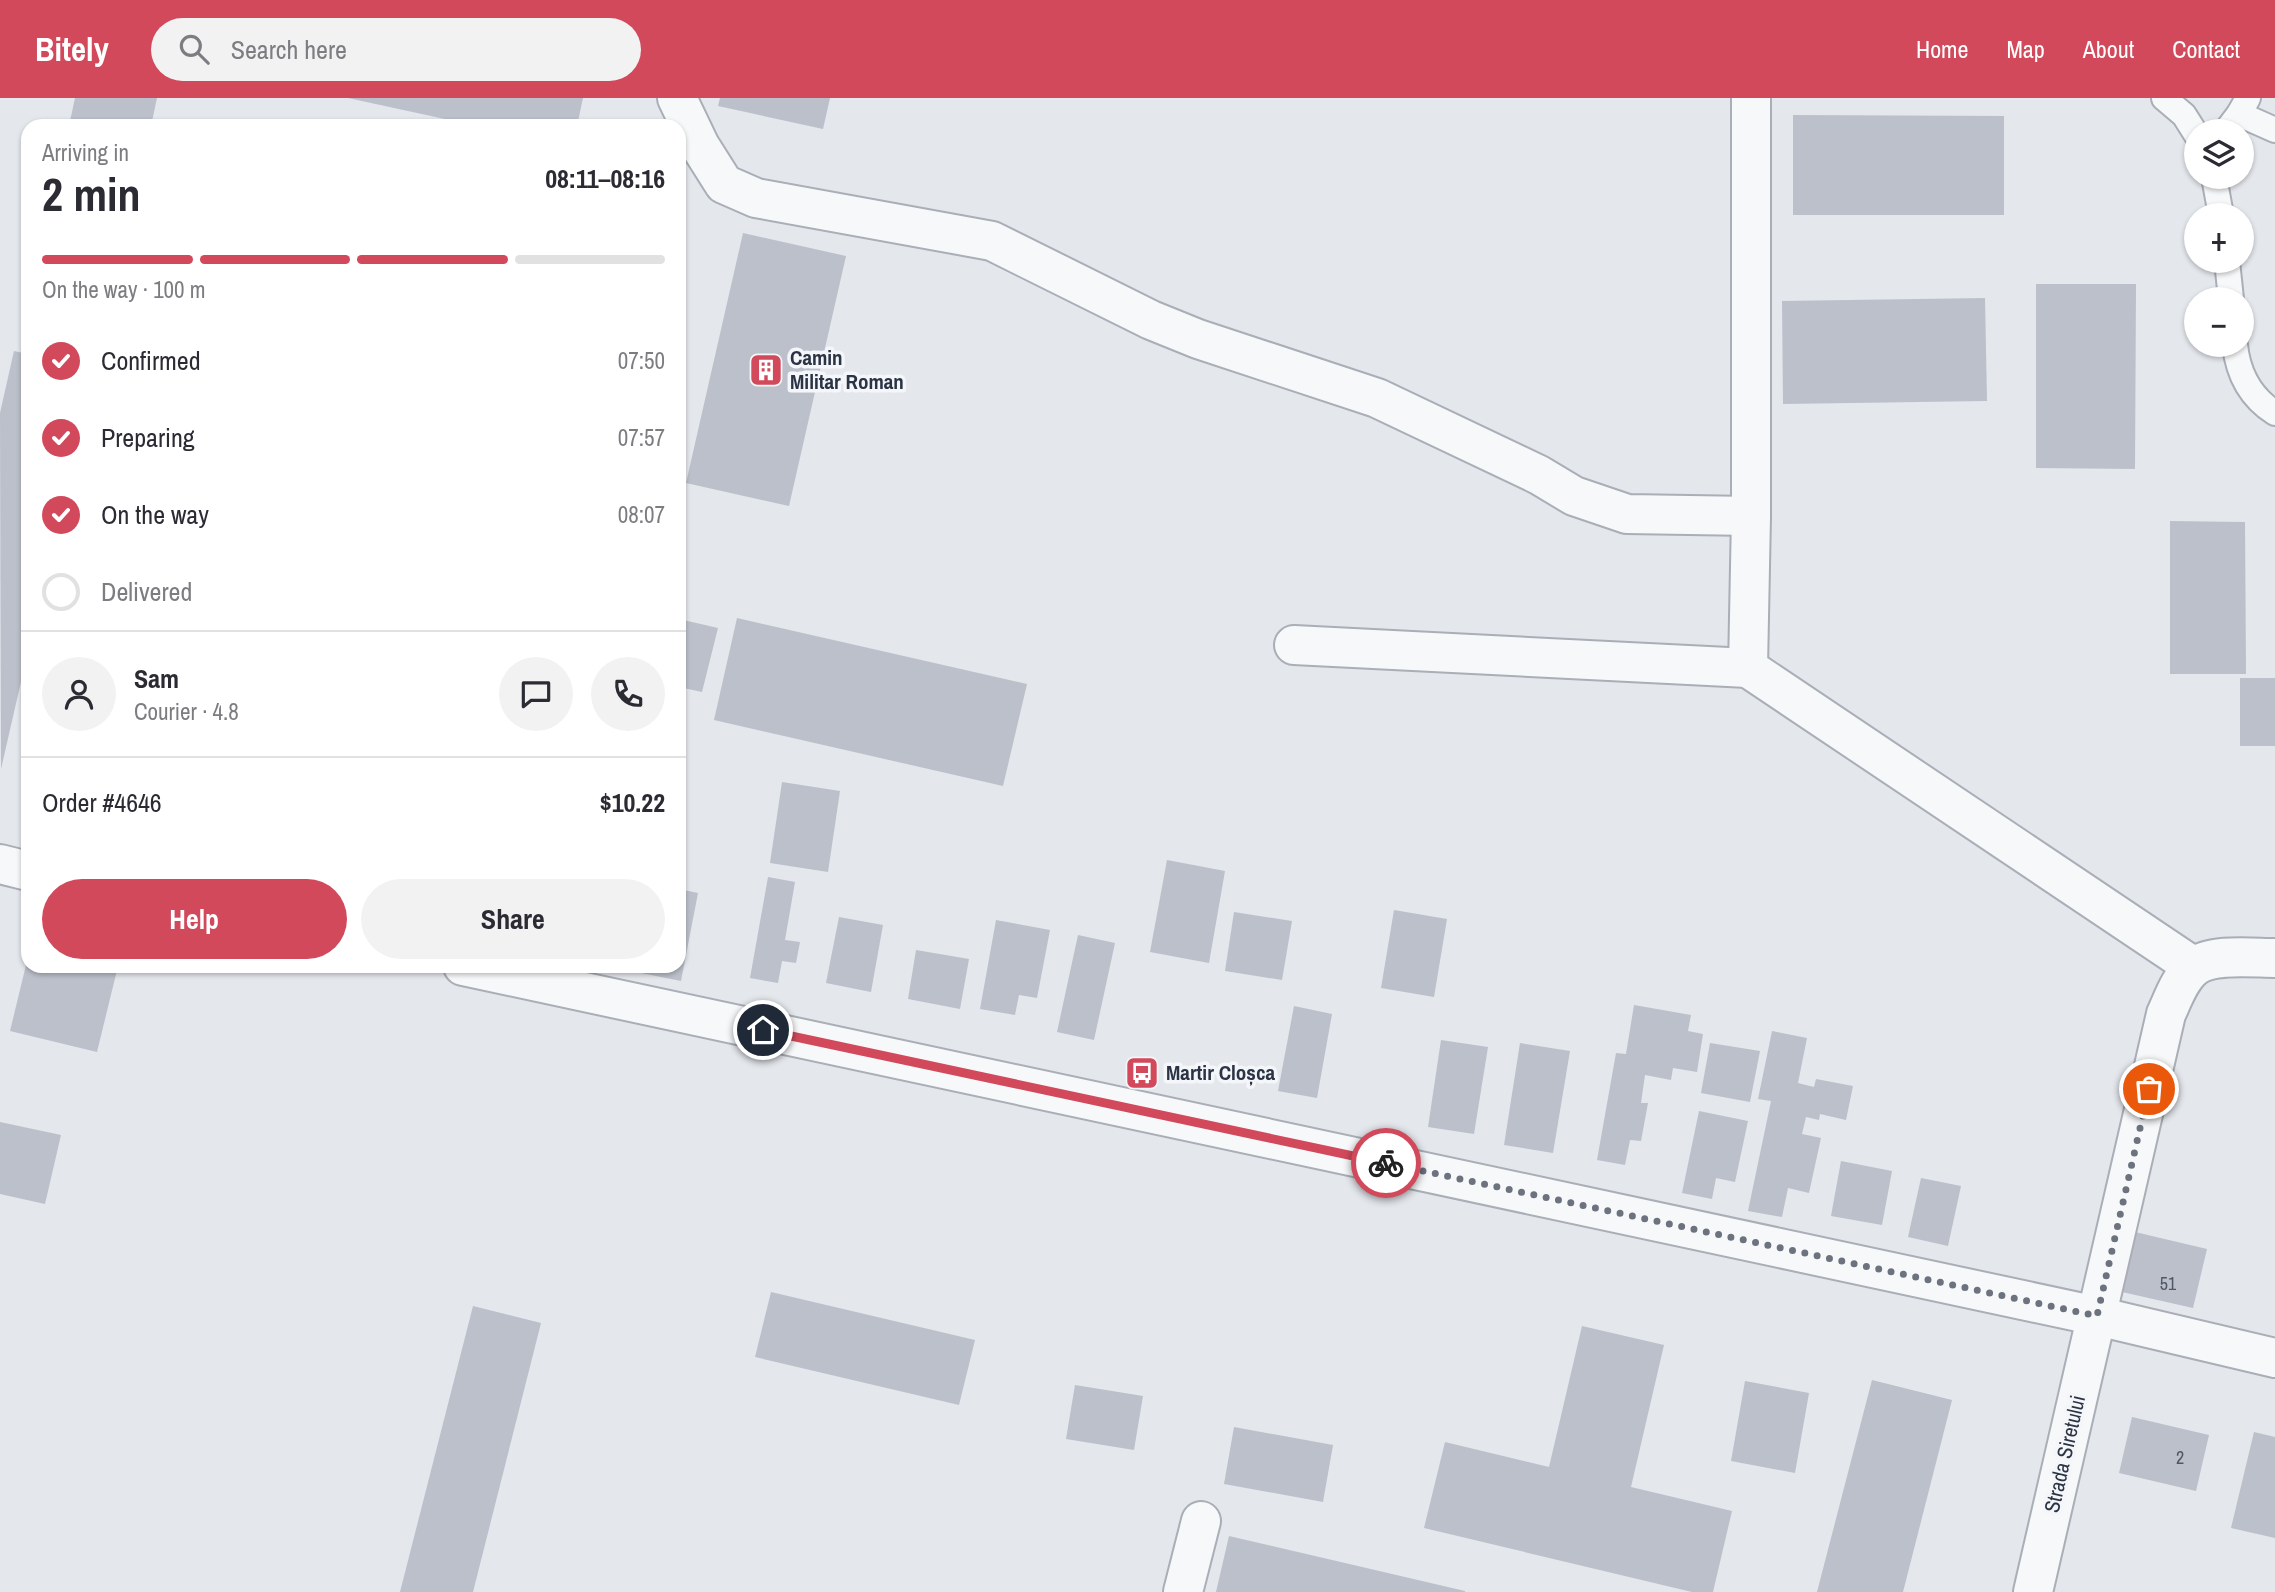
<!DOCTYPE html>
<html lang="en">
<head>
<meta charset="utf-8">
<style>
  body { margin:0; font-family:"Archivo Narrow",sans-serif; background:#f2f2f3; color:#2b2b33; height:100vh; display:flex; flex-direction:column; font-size:26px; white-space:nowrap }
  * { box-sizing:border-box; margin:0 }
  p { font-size:23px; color:#7c7c81 }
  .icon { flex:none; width:38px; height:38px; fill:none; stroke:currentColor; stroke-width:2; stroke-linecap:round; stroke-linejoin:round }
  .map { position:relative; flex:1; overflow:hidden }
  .drawer { position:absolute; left:21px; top:21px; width:665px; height:854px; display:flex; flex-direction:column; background:#fff; border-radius:21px; box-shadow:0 2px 5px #0004 }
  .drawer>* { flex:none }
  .buttons { position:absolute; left:2184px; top:21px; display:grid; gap:14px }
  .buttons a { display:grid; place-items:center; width:70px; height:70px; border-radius:50%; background:#fff; box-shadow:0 2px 5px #0004; font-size:35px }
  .pin { position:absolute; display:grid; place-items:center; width:60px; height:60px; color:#fff; margin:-30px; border:4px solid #fff; border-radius:50%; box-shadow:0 2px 7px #0007 }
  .courier { position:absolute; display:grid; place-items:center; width:70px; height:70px; margin:-35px; border:5px solid #d1495b; border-radius:50%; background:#fff; color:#222; box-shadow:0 2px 9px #0007 }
  .overview em { font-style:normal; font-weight:800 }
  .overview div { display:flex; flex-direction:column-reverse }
  .overview { display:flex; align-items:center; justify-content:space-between; height:119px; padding:0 21px }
  h1 { font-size:46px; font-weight:800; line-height:52px }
  .bar { display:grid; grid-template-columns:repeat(4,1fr); gap:10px 7px; align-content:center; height:84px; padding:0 21px }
  .bar i { height:9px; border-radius:5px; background:#e1e1e2 }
  .bar .active { background:#d1495b }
  .bar p { grid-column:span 4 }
  .line { display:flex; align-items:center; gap:18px; padding:0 21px; border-top:2px solid #e1e1e2 }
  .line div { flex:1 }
  .round { display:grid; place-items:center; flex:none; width:74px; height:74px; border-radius:37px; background:#f2f2f3 }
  ol { padding:0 21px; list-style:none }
  li { display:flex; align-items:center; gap:21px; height:77px }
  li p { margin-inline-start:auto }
  li .icon { padding:7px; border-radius:50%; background:#d1495b; color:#fff; stroke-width:4 }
  li:last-child { color:#7c7c81 }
  li i { width:38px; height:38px; border:4px solid #e1e1e2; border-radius:50% }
  .button { display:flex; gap:14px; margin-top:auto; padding:14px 21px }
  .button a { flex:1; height:80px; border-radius:42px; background:#d1495b; color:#fff; font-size:28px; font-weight:800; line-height:80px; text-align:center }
  .button a+a { background:#f2f2f3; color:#2b2b33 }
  header { display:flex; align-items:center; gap:42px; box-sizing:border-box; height:98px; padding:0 35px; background:#d1495b; color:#fff }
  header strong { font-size:33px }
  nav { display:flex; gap:38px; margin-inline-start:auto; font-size:24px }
  .search { width:490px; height:63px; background:#f2f2f3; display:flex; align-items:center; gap:18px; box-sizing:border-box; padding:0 24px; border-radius:38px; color:#7c7c81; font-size:26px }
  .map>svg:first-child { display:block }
</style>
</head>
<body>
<header>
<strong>Bitely</strong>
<div class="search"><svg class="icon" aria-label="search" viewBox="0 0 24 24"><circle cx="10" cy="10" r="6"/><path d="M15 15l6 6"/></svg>Search here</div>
<nav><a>Home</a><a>Map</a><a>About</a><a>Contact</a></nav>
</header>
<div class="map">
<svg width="2275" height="1494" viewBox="0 0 2275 1494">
  <rect width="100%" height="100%" fill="#e4e7ec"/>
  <g fill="#bbc0ca">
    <path d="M75,0h82l-6,28h-82z"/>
    <path d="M348,0h235l-6,28h-100z"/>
    <path d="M720,0h110l-7,31 -105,-23z"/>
    <path d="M1793,17l211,1v99h-211z"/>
    <path d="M743,135l103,23 -57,250 -103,-23z"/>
    <path d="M2036,186h100l-1,185 -99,-1z"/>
    <path d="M1985,200l2,103 -204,3 -1,-103z"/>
    <path d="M14,253l14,3v297l-27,118 -1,-356z"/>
    <path d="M2170,423l75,1 1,152h-76z"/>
    <path d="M737,520l290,66 -24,102 -289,-66z"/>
    <path d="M679,521l39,9 -16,64 -23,-5z"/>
    <rect x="2240" y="580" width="35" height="68"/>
    <path d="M782,684l58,9 -12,81 -58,-9z"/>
    <path d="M1167,762l58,11 -16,92 -59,-11z"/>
    <path d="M768,779l27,5 -10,58 15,2 -4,21 -14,-2 -4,22 -28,-5z"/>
    <path d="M679,791l19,4 -17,88 -55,-11 1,-4h52z"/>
    <path d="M1394,812l53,9 -13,78 -53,-9z"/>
    <path d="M1234,814l58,9 -10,59 -57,-9z"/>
    <path d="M839,819l44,8 -12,67 -45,-9z"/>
    <path d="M996,822l54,10 -13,68 -18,-3 -4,20 -35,-6z"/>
    <path d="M1078,837l37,8 -21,97 -37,-8z"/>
    <path d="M916,852l53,9 -9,50 -52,-10z"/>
    <path d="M27,863l1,5h90l-21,86 -87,-21z"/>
    <path d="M1634,907l57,10 -3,16 15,3 -6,38 -24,-4 -2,12 -26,-5 -4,28h7l-7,38 -11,-1 -5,25 -28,-5 19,-107 10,1z"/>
    <path d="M1294,908l38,8 -15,84 -39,-7z"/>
    <path d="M1772,933l35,7 -9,45 16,4 2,-8 37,7 -7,34 -26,-6 -1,6 -13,-3 -4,17 19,4 -12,55 -21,-5 -6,29 -34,-6 23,-110 -13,-2z"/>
    <path d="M1441,942l47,7 -14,87 -46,-7z"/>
    <path d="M1520,945l50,8 -17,102 -49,-8z"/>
    <path d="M1710,945l50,8 -10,51 -49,-9z"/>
    <path d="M1699,1013l49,10 -13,61 -19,-4 -4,21 -30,-6z"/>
    <path d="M0,1024l61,13 -16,69 -45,-10z"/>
    <path d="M1841,1063l51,10 -10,54 -51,-9z"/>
    <path d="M1921,1080l40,8 -13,60 -40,-9z"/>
    <path d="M2135,1134l72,17 -14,59 -71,-16z"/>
    <path d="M771,1194l204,48 -16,65 -204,-48z"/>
    <path d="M473,1208l68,17 -68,269h-73z"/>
    <path d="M1582,1228l82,19 -33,142 101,24 -19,81h-21l-268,-64 21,-86 104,25z"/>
    <path d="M1872,1282l80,20 -49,192h-86z"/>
    <path d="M1745,1283l64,12 -14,80 -64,-12z"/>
    <path d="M1075,1287l68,11 -9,54 -68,-11z"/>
    <path d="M2132,1319l77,18 -13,56 -77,-18z"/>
    <path d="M1234,1329l99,18 -10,57 -99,-18z"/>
    <path d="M2254,1334l21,5v101l-44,-10z"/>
    <path d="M1229,1438l236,55v1h-249z"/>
  </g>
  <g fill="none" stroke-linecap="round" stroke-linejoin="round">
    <defs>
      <g id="lane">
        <path d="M2164,0l20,17 12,19"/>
        <path d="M2239,16l36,16"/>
        <path d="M2226,33l13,-17 9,-16"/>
        <path d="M2214,79l7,38"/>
        <path d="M2227,163l4,38"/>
        <path d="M2235,247c3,29 15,52 40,68"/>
      </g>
      <g id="street">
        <path d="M677,0l23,48 24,38 32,14 236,43 159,79 47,19 179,59 162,77 35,21 53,18 124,2"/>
        <path d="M1751,0v418l-3,152 446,299"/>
        <path d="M1294,547l454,23"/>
        <path d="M0,766l28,7"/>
        <path d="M463,868l1634,350 178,42"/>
        <path d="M1183,1494l18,-71"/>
        <path d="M2033,1494l133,-578c7,-15 14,-36 28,-47 18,-14 59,-9 81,-9"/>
      </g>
    </defs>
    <use href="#lane" stroke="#a9aeb7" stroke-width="28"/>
    <use href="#street" stroke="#a9aeb7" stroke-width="42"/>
    <use href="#lane" stroke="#f7f8fa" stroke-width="24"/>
    <use href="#street" stroke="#f7f8fa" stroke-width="38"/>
  </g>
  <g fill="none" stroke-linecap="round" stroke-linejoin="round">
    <path stroke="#6c737f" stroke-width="7" stroke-dasharray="0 12.6" d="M1386,1065l711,153 52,-227"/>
    <path stroke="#d1495b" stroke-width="9" d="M763,932l623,133"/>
  </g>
  <defs>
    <symbol id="building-square" viewBox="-11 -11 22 22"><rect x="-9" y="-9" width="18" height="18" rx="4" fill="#d1495b" stroke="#f4f6f9"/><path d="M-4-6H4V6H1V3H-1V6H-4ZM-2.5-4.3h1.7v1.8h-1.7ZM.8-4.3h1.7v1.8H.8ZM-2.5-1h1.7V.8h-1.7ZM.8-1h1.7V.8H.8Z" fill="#fff"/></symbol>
    <symbol id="bus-square" viewBox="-11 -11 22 22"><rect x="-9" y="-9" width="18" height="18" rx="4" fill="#d1495b" stroke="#f4f6f9"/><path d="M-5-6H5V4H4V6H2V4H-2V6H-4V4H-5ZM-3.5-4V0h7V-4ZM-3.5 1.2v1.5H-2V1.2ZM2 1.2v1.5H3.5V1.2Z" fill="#fff"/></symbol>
  </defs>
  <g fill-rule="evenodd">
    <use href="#building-square" x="747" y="253" width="38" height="38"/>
    <use href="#bus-square" x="1123" y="956" width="38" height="38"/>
  </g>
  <g text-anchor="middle" stroke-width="7" stroke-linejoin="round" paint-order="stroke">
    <g font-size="18" fill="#4f5766">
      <text x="2168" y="1192">51</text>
      <text x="2180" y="1366">2</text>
    </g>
    <g font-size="21" font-weight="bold" fill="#2b3445" stroke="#f4f6f9" text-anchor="start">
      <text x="790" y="267">Camin<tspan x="790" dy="24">Militar Roman</tspan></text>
      <text x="1166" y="982">Martir Cloșca</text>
    </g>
    <g font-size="21" fill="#2b3445" stroke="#f4f6f9">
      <text transform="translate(2065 1356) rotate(-77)" y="7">Strada Siretului</text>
    </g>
  </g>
</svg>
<div class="buttons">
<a><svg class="icon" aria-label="layers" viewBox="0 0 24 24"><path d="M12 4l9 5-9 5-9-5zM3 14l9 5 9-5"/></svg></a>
<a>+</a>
<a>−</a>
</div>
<div class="pin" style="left:2149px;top:991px;background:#ea580c"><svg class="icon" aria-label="bag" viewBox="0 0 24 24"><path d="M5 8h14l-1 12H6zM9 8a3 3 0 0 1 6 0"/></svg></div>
<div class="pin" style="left:763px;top:932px;background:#1f2937"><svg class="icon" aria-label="home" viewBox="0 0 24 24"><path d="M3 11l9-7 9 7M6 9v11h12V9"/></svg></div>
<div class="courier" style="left:1386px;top:1065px"><svg class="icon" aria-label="bike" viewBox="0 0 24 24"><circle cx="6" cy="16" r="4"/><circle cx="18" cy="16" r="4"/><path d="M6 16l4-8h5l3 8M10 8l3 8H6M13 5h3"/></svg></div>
<section class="drawer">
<div class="overview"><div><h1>2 min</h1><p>Arriving in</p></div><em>08:11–08:16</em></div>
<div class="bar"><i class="active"></i><i class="active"></i><i class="active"></i><i></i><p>On the way · 100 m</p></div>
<ol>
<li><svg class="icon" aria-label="check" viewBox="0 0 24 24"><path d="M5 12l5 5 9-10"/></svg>Confirmed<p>07:50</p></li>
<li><svg class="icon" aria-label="check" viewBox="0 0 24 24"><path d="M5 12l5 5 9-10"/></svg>Preparing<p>07:57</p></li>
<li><svg class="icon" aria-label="check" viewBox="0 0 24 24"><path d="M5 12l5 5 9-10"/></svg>On the way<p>08:07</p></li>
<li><i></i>Delivered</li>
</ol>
<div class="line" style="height:126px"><a class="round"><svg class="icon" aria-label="person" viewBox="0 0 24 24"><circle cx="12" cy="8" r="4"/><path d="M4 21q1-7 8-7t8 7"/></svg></a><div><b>Sam</b><p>Courier · 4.8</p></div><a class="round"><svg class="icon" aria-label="chat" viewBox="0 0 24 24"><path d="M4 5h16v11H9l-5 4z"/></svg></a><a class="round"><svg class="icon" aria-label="phone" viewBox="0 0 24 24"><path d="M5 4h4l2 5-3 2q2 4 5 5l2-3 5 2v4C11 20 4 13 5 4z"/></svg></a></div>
<div class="line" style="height:91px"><div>Order #4646</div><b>$10.22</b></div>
<div class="button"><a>Help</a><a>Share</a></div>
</section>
</div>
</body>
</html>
